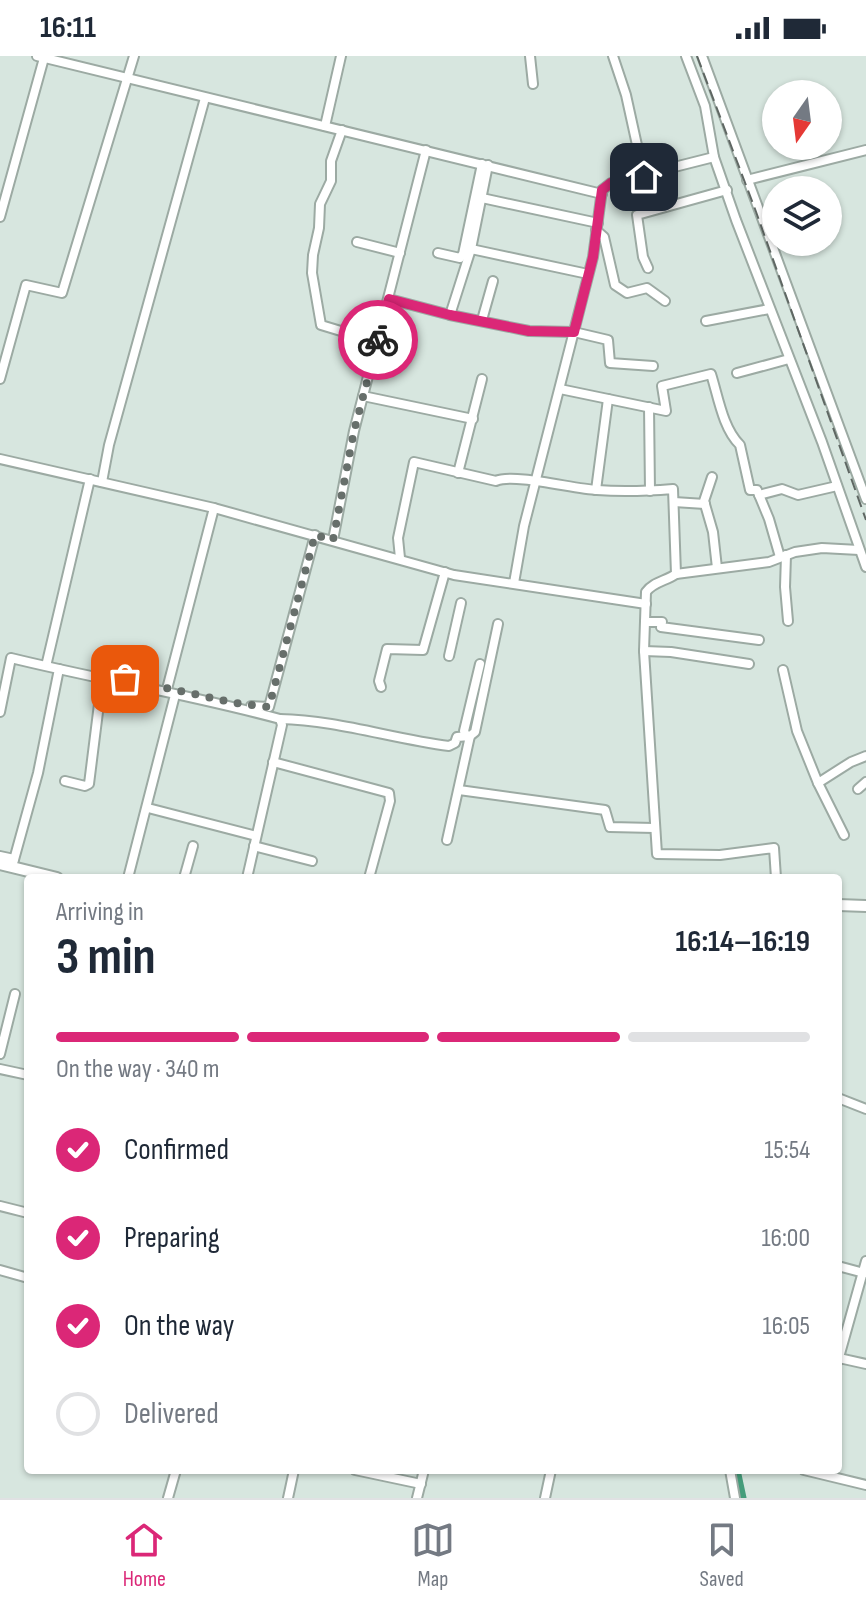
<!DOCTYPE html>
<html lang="en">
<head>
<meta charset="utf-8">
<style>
  body { margin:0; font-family:"Sofia Sans Condensed",sans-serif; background:#f6f6f7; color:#1f2937; height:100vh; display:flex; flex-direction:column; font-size:30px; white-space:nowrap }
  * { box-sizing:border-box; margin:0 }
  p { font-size:26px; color:#747a83 }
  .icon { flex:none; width:44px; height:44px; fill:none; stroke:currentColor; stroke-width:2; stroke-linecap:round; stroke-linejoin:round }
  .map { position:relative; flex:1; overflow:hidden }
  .panel { position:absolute; left:24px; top:818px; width:818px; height:600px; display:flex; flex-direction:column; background:#fff; border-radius:8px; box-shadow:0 2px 6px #0004 }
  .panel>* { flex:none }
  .needle { width:52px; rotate:194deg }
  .controls { position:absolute; left:762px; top:24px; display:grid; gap:16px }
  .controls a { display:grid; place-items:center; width:80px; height:80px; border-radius:50%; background:#fff; box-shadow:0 2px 6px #0004; font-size:40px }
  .pin { position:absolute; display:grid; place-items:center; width:68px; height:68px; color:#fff; margin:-34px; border-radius:16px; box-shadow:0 4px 12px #0006 }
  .courier { position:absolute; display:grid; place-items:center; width:80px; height:80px; margin:-40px; border:6px solid #db2777; border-radius:50%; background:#fff; color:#222; box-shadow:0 2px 10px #0007 }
  .headline em { font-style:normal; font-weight:700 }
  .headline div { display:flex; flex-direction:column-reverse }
  .headline { display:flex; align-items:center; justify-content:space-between; height:136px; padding:0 32px }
  h1 { font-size:52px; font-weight:700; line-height:60px }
  .bar { display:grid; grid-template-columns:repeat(4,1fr); gap:12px 8px; align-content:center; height:96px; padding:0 32px }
  .bar i { height:10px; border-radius:6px; background:#e0e1e3 }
  .bar .selected { background:#db2777 }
  .bar p { grid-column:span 4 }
  ol { padding:0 32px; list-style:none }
  li { display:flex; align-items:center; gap:24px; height:88px }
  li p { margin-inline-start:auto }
  li .icon { padding:8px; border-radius:50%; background:#db2777; color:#fff; stroke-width:4 }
  li:last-child { color:#747a83 }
  li i { width:44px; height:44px; border:4px solid #e0e1e3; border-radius:50% }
  .status { display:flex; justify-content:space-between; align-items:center; height:56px; padding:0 40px; background:#fff; direction:ltr }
  .status svg { height:22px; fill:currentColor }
  .tab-bar { display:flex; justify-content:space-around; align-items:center; height:112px; border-top:2px solid #e0e1e3; background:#fff; font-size:22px; color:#747a83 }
  .tab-bar a { display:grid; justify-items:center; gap:4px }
  .tab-bar .selected { color:#db2777 }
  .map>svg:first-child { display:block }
</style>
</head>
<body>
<div class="status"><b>16:11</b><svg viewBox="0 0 49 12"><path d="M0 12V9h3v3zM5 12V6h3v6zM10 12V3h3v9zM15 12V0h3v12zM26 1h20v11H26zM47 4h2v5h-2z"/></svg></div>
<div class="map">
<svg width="866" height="1442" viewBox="0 0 866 1442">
  <rect width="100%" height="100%" fill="#d7e6df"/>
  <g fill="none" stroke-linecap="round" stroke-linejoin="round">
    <path stroke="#459d7b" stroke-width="9" d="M736,1414l6,28"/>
    <defs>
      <g id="minor">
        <path d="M37,0l565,138"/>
        <path d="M530,0l3,28"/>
        <path d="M613,0l13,39 18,82"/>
        <path d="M686,0l19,50 9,51 22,63 86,222 44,125"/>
        <path d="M702,0l164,443"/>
        <path d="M325,70l16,-70"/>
        <path d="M342,74l-11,31v20l-11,23 -1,24 -6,27 -1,18 9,52 56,17"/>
        <path d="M747,124l119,-30"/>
        <path d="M482,142l116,25"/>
        <path d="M0,161l44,-159"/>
        <path d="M596,174l8,7 11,48 12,8 20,-5 18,13"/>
        <path d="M357,186l43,11"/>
        <path d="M471,193l117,25"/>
        <path d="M438,197l22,5 3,-4 19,-90"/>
        <path d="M648,212l-5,-11 -6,-42 90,-25"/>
        <path d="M389,243l61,16 79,16 45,1 34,8 2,23 43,3"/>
        <path d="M450,259l21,-66 17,-84"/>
        <path d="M482,264l11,-39"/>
        <path d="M706,265l63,-12"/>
        <path d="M737,317l52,-14"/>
        <path d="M0,323l26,-94 36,8 72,-237"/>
        <path d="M560,333l106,22 -4,-25 49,-12c7,22 12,55 29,71l10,45h7l12,29 11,38"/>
        <path d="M363,340l110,23"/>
        <path d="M649,351l1,84"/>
        <path d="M0,403l214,49 240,67 192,29"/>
        <path d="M458,417l24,-94"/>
        <path d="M712,421l-8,24 9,31 4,36"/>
        <path d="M102,426l7,-37 96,-347"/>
        <path d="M596,434l12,-91"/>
        <path d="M759,439l23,-6 16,6 39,-9"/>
        <path d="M674,446l31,2"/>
        <path d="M333,484l21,-109 72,-281"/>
        <path d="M786,499l-1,32 3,34"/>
        <path d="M400,502l-2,-20 16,-76 82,19c17,-8 78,8 101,9 25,2 51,1 76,-1l3,85"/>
        <path d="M514,527l10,-57 69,-269 9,-67 9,-7 103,-26"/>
        <path d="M645,566h17l-1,5 98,13"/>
        <path d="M644,595l27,1 78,12"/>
        <path d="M449,600l12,-53"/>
        <path d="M47,606l43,-183"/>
        <path d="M783,614l14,61 21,52 26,52"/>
        <path d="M381,631l-2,-6 8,-32 36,1 22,-78"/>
        <path d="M167,633l47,-181"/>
        <path d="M251,650l18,1 46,-172"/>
        <path d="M0,656l11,-54c90,22 181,37 269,61l2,6 -35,153"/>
        <path d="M280,663c57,1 113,20 169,27l6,-3 2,-6 13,-1"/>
        <path d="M467,681l-3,-6 16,-67"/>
        <path d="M273,706l116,31 1,8 -21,77"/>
        <path d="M65,725l20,5 4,-2 12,-96 2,-6 5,-2"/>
        <path d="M818,727l33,-21 15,-6"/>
        <path d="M858,733l8,-7"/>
        <path d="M459,734l146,20 5,17 44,1"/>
        <path d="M148,752l108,28"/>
        <path d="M447,784l23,-104 5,-4 3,-14 20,-94"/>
        <path d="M254,790l58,15"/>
        <path d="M0,800l14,3"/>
        <path d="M12,811l26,-94 21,-104"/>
        <path d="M128,822l47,-183"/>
        <path d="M184,822l9,-32"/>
        <path d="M776,822l-2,-30 -54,7 -63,-1 -13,-203 2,-59c7,-10 20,-11 30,-18l93,-12 26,-10 27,-4 37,2"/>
        <path d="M0,998l15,-60"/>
        <path d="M0,1013l28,6"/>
        <path d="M838,1042l28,11"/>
        <path d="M0,1150l28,7"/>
        <path d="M838,1210l26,7"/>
        <path d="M0,1214l28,8"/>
        <path d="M839,1302l27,6"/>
        <path d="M838,1305l28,-100"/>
        <path d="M355,1414l66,14"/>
        <path d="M730,1414l5,28"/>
        <path d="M804,1414l62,15"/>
        <path d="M168,1442l8,-28"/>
        <path d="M288,1442l6,-28"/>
        <path d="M417,1442l7,-28"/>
        <path d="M545,1442l6,-28"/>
      </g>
      <g id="tertiary">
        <path d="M0,808l57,14"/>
        <path d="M838,849l28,1"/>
      </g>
    </defs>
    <use href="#minor" stroke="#9caaa3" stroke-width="12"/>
    <use href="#tertiary" stroke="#9caaa3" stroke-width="14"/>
    <use href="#minor" stroke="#fff" stroke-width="8"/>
    <use href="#tertiary" stroke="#fff" stroke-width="10"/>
    <path stroke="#5f6763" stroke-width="2" stroke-dasharray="12 6" stroke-linecap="butt" d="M697,0l58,153 111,311"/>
  </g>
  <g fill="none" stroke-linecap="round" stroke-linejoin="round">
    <path stroke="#676f6b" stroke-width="8" stroke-dasharray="0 14.4" d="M125,623l110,24 34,4 46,-172 18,5 21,-109 24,-91"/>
    <path stroke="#db2777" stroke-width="10" d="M378,284l11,-41 61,16 79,16 45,1 19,-75 9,-67 9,-7 33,-6"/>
  </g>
</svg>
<div class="controls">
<a><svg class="needle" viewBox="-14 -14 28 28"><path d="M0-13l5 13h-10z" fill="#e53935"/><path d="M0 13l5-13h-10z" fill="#747a83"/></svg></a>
<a><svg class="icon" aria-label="layers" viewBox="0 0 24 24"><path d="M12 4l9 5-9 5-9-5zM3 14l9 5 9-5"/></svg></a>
</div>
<div class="pin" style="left:125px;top:623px;background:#ea580c"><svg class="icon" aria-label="bag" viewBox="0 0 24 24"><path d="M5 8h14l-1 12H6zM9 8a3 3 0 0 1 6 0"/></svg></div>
<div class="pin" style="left:644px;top:121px;background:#1f2937"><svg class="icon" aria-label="home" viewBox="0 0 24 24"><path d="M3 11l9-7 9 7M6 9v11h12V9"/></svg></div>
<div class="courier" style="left:378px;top:284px"><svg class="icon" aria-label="bike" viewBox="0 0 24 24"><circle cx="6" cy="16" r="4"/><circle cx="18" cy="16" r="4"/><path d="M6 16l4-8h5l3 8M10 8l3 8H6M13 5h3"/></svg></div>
<section class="panel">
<div class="headline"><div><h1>3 min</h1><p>Arriving in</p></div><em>16:14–16:19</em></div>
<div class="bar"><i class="selected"></i><i class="selected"></i><i class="selected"></i><i></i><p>On the way · 340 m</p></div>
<ol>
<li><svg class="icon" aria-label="check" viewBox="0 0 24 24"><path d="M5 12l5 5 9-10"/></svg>Confirmed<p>15:54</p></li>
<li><svg class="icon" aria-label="check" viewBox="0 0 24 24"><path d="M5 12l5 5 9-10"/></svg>Preparing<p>16:00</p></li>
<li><svg class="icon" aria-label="check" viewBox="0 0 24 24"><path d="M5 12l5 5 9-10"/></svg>On the way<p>16:05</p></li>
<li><i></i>Delivered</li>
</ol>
</section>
</div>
<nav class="tab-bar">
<a class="selected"><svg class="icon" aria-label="home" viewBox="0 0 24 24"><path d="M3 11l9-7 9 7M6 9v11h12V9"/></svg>Home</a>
<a><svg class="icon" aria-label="map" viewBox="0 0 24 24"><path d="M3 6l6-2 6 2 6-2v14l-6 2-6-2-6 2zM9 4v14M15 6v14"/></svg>Map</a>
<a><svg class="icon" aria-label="saved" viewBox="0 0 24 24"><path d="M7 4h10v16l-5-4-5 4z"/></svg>Saved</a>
</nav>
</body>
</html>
